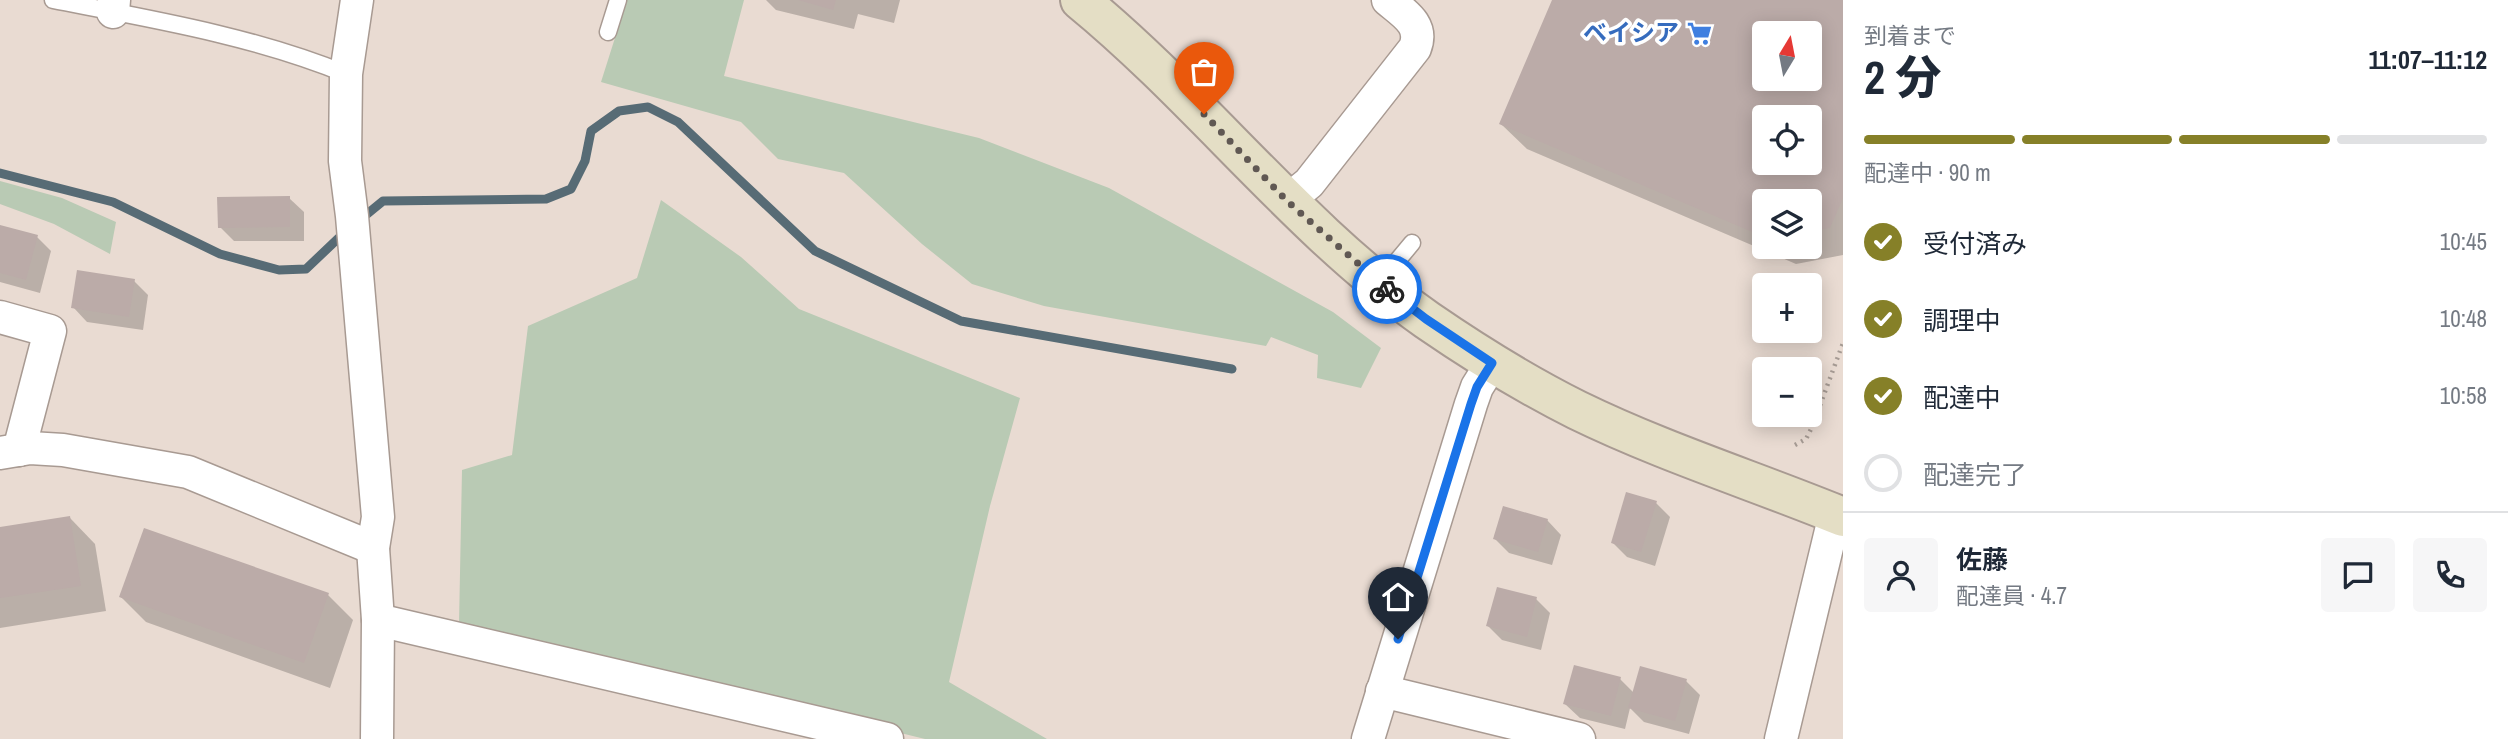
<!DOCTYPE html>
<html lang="ja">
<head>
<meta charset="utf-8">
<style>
  body { margin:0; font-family:"Archivo Narrow","Noto Sans JP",sans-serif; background:#f6f6f7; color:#1f2937; height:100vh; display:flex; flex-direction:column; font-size:26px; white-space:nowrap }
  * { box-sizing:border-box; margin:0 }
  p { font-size:23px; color:#747a83 }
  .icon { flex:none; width:38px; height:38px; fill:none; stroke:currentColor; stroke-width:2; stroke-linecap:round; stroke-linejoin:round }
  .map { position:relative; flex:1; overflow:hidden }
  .drawer { display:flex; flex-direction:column; background:#fff; width:665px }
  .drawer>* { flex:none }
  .needle { width:46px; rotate:10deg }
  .buttons { position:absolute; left:1752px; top:21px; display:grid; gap:14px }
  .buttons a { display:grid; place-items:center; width:70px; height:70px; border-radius:7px; background:#fff; box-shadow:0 4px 18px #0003; font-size:35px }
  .pin { position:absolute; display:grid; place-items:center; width:60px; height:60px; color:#fff; margin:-72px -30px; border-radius:50% 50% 50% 0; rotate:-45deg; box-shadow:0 0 7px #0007 }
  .pin .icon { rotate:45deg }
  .courier { position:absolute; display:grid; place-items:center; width:70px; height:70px; margin:-35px; border:5px solid #1a73e8; border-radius:50%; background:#fff; color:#222; box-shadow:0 2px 9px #0007 }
  .overview em { font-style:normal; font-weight:800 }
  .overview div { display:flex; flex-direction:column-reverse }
  .overview { display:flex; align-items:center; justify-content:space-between; height:119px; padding:0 21px }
  h1 { font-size:46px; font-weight:800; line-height:52px }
  .bar { display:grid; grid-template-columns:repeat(4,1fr); gap:10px 7px; align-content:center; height:84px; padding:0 21px }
  .bar i { height:9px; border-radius:5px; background:#e0e1e3 }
  .bar .active { background:#868028 }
  .bar p { grid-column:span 4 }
  .line { display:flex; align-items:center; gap:18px; padding:0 21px; border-top:2px solid #e0e1e3 }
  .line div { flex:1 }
  .round { display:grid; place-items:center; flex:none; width:74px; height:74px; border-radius:7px; background:#f6f6f7 }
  ol { padding:0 21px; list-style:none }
  li { display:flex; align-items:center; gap:21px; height:77px }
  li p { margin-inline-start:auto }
  li .icon { padding:7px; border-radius:50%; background:#868028; color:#fff; stroke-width:4 }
  li:last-child { color:#747a83 }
  li i { width:38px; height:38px; border:4px solid #e0e1e3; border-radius:50% }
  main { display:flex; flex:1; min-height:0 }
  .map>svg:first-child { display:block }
</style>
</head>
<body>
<main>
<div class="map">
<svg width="1843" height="739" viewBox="0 0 1843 739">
  <rect width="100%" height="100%" fill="#e9dbd2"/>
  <g fill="#b9cab4">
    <path d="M627,0h117l-20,76 255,62 130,50 224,124 48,36 -20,40 -44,-10 1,-23 -47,-18 -5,9 -222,-40 -72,-22 -50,-40 -78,-71 -66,-14 -37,-37 -140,-40z"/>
    <path d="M0,181l62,17 54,24 -6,32 -56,-30 -54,-20z"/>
    <path d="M661,200l80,57 58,52 221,89 -30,108 -41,176 98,57h-122l-466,-114 3,-155 50,-15 16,-129 109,-48z"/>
  </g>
  <g fill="#0003" fill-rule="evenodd">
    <path d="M766,0h134l-6,23 -36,-9 -4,15 -78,-19z"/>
    <path d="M1554,0h289v255l-47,9 -269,-115 -26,-25zM1764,33h46v46h-46zM1764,117h46v46h-46zM1764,201h46v46h-46z"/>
    <path d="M289,198l15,14v29h-70l-14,-14z"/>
    <path d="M0,227l37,10 14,14 -11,42 -40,-11z"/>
    <path d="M134,281l14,14 -5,35 -56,-8 -14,-15z"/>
    <path d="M1656,503l14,14 -15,49 -28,-9 -14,-14z"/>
    <path d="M70,518l25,26 11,67 -106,17v-99z"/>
    <path d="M1547,520l14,15 -9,30 -43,-12 -14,-14z"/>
    <path d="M328,595l25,25 -23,68 -184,-66 -25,-25z"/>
    <path d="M1536,599l14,14 -9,37 -39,-10 -14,-14z"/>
    <path d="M1620,679l14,14 52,-12 14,14 -11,39 -45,-12 -14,-14 -5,21 -45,-11 -15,-14z"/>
  </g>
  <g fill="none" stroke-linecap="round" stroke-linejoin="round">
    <g stroke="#576b75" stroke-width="9">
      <path d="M0,173l113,29 107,52 59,16 27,-1 41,-39"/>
      <path d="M361,219l22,-18 163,-2 25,-10 14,-28 6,-30 28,-20 29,-4 30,15 137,129 146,70 271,48"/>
    </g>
  </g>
  <g fill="#bbaba8" fill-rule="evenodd">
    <path d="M798,0h38l-3,10z"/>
    <path d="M1552,0h291v198l-13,30 -20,4v-31h-46v36l-265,-113zM1764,33h46v46h-46zM1764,117h46v46h-46z"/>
    <path d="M290,196v31l-72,1 -1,-31z"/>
    <path d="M0,225l38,10 -12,45 -26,-7z"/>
    <path d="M77,270l58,9 -6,38 -58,-9z"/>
    <path d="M1626,492l31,9 -16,51 -30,-9z"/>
    <path d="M1503,506l45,13 -10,33 -45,-13z"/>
    <path d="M70,516l11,70 -81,12v-71z"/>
    <path d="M144,528l185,65 -25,70 -185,-66z"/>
    <path d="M1497,587l40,10 -10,40 -41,-11z"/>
    <path d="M1574,665l47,12 -10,39 -48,-12z"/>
    <path d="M1640,666l47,13 -12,42 -47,-13z"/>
  </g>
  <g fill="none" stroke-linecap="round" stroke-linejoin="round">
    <defs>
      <g id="lane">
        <path d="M53,0c98,19 200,36 293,74"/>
        <path d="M608,32l10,-32"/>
        <path d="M1373,278l24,-17 15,-18"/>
      </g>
      <g id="street">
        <path d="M357,0l-11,74 -1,87 7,55 26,301 -5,31 5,72 -1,119"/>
        <path d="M113,12l1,-12"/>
        <path d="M1287,201l22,-18 106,-135c9,-23 -10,-34 -27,-48"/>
        <path d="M0,317l50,14 -31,119"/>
        <path d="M0,453l30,-5 33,2 125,22 185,76"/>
        <path d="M378,620l509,119"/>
        <path d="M1382,691l197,48"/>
        <path d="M1368,739l103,-335 6,-17 15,-24"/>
        <path d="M1781,739l54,-225"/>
      </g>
      <path id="secondary" d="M1080,0c122,100 218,229 347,320 48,33 98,64 150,90 86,42 178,71 266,107"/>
    </defs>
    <use href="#lane" stroke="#a89a92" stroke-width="19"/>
    <use href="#street" stroke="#a89a92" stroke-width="35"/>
    <use href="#secondary" stroke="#a89a92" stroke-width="42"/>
    <path stroke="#a69b94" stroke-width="4.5" stroke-dasharray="2 5" stroke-linecap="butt" d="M1795,445l11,-6 6,-12 31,-84"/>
    <use href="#lane" stroke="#fff" stroke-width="16"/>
    <use href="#street" stroke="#fff" stroke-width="32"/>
    <use href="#secondary" stroke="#e4dec5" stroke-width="38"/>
  </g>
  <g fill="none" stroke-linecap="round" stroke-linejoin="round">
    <path stroke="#605853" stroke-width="7" stroke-dasharray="0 12.6" d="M1204,114l83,87 100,88"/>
    <path stroke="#1a73e8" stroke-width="9" d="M1387,289l39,30 66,44 -15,24 -6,17 -73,235"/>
  </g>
  <defs>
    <symbol id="supermarket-bare" viewBox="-9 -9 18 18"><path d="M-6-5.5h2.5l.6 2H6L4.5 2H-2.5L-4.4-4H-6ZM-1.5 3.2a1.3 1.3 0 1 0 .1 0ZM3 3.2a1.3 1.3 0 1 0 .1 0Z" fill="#3f7fe0" stroke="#fff" stroke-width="2.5" paint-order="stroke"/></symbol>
  </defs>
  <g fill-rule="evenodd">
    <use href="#supermarket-bare" x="1682" y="16" width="35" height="35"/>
  </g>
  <g text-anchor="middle" stroke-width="7" stroke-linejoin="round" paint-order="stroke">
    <g font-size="24" font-weight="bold" fill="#366cbe" stroke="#fff" text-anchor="end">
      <text x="1679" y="41">ベイシア</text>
    </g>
  </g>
</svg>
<div class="buttons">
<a><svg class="needle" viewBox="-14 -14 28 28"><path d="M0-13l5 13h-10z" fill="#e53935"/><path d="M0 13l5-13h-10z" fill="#747a83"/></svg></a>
<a><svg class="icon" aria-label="locate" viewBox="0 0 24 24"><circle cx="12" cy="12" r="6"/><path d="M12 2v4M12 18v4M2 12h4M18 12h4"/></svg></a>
<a><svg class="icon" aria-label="layers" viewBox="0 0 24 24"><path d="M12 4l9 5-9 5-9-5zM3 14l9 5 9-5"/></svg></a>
<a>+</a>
<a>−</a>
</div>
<div class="pin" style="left:1204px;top:114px;background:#ea580c"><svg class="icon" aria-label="bag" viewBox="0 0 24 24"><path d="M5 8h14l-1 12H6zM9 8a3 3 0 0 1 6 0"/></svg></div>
<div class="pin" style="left:1398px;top:639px;background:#1f2937"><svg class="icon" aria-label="home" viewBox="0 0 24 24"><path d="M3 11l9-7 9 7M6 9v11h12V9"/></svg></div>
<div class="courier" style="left:1387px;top:289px"><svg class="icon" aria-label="bike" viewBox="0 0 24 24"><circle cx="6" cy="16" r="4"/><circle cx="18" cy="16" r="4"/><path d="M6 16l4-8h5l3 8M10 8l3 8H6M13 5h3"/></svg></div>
</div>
<section class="drawer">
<div class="overview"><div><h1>2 分</h1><p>到着まで</p></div><em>11:07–11:12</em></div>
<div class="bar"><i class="active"></i><i class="active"></i><i class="active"></i><i></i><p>配達中 · 90 m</p></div>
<ol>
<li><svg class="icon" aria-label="check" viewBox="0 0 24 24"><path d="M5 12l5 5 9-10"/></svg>受付済み<p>10:45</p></li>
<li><svg class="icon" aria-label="check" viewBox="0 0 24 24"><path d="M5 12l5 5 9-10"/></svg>調理中<p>10:48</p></li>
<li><svg class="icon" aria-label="check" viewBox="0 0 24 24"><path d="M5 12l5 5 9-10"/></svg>配達中<p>10:58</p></li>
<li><i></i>配達完了</li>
</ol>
<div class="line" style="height:126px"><a class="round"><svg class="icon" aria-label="person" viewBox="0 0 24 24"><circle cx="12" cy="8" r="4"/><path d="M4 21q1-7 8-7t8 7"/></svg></a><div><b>佐藤</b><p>配達員 · 4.7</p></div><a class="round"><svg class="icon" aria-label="chat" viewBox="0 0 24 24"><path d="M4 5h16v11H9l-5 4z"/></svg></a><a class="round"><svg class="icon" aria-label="phone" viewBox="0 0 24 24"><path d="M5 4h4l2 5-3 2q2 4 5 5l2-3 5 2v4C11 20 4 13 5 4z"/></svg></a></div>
</section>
</main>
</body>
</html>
